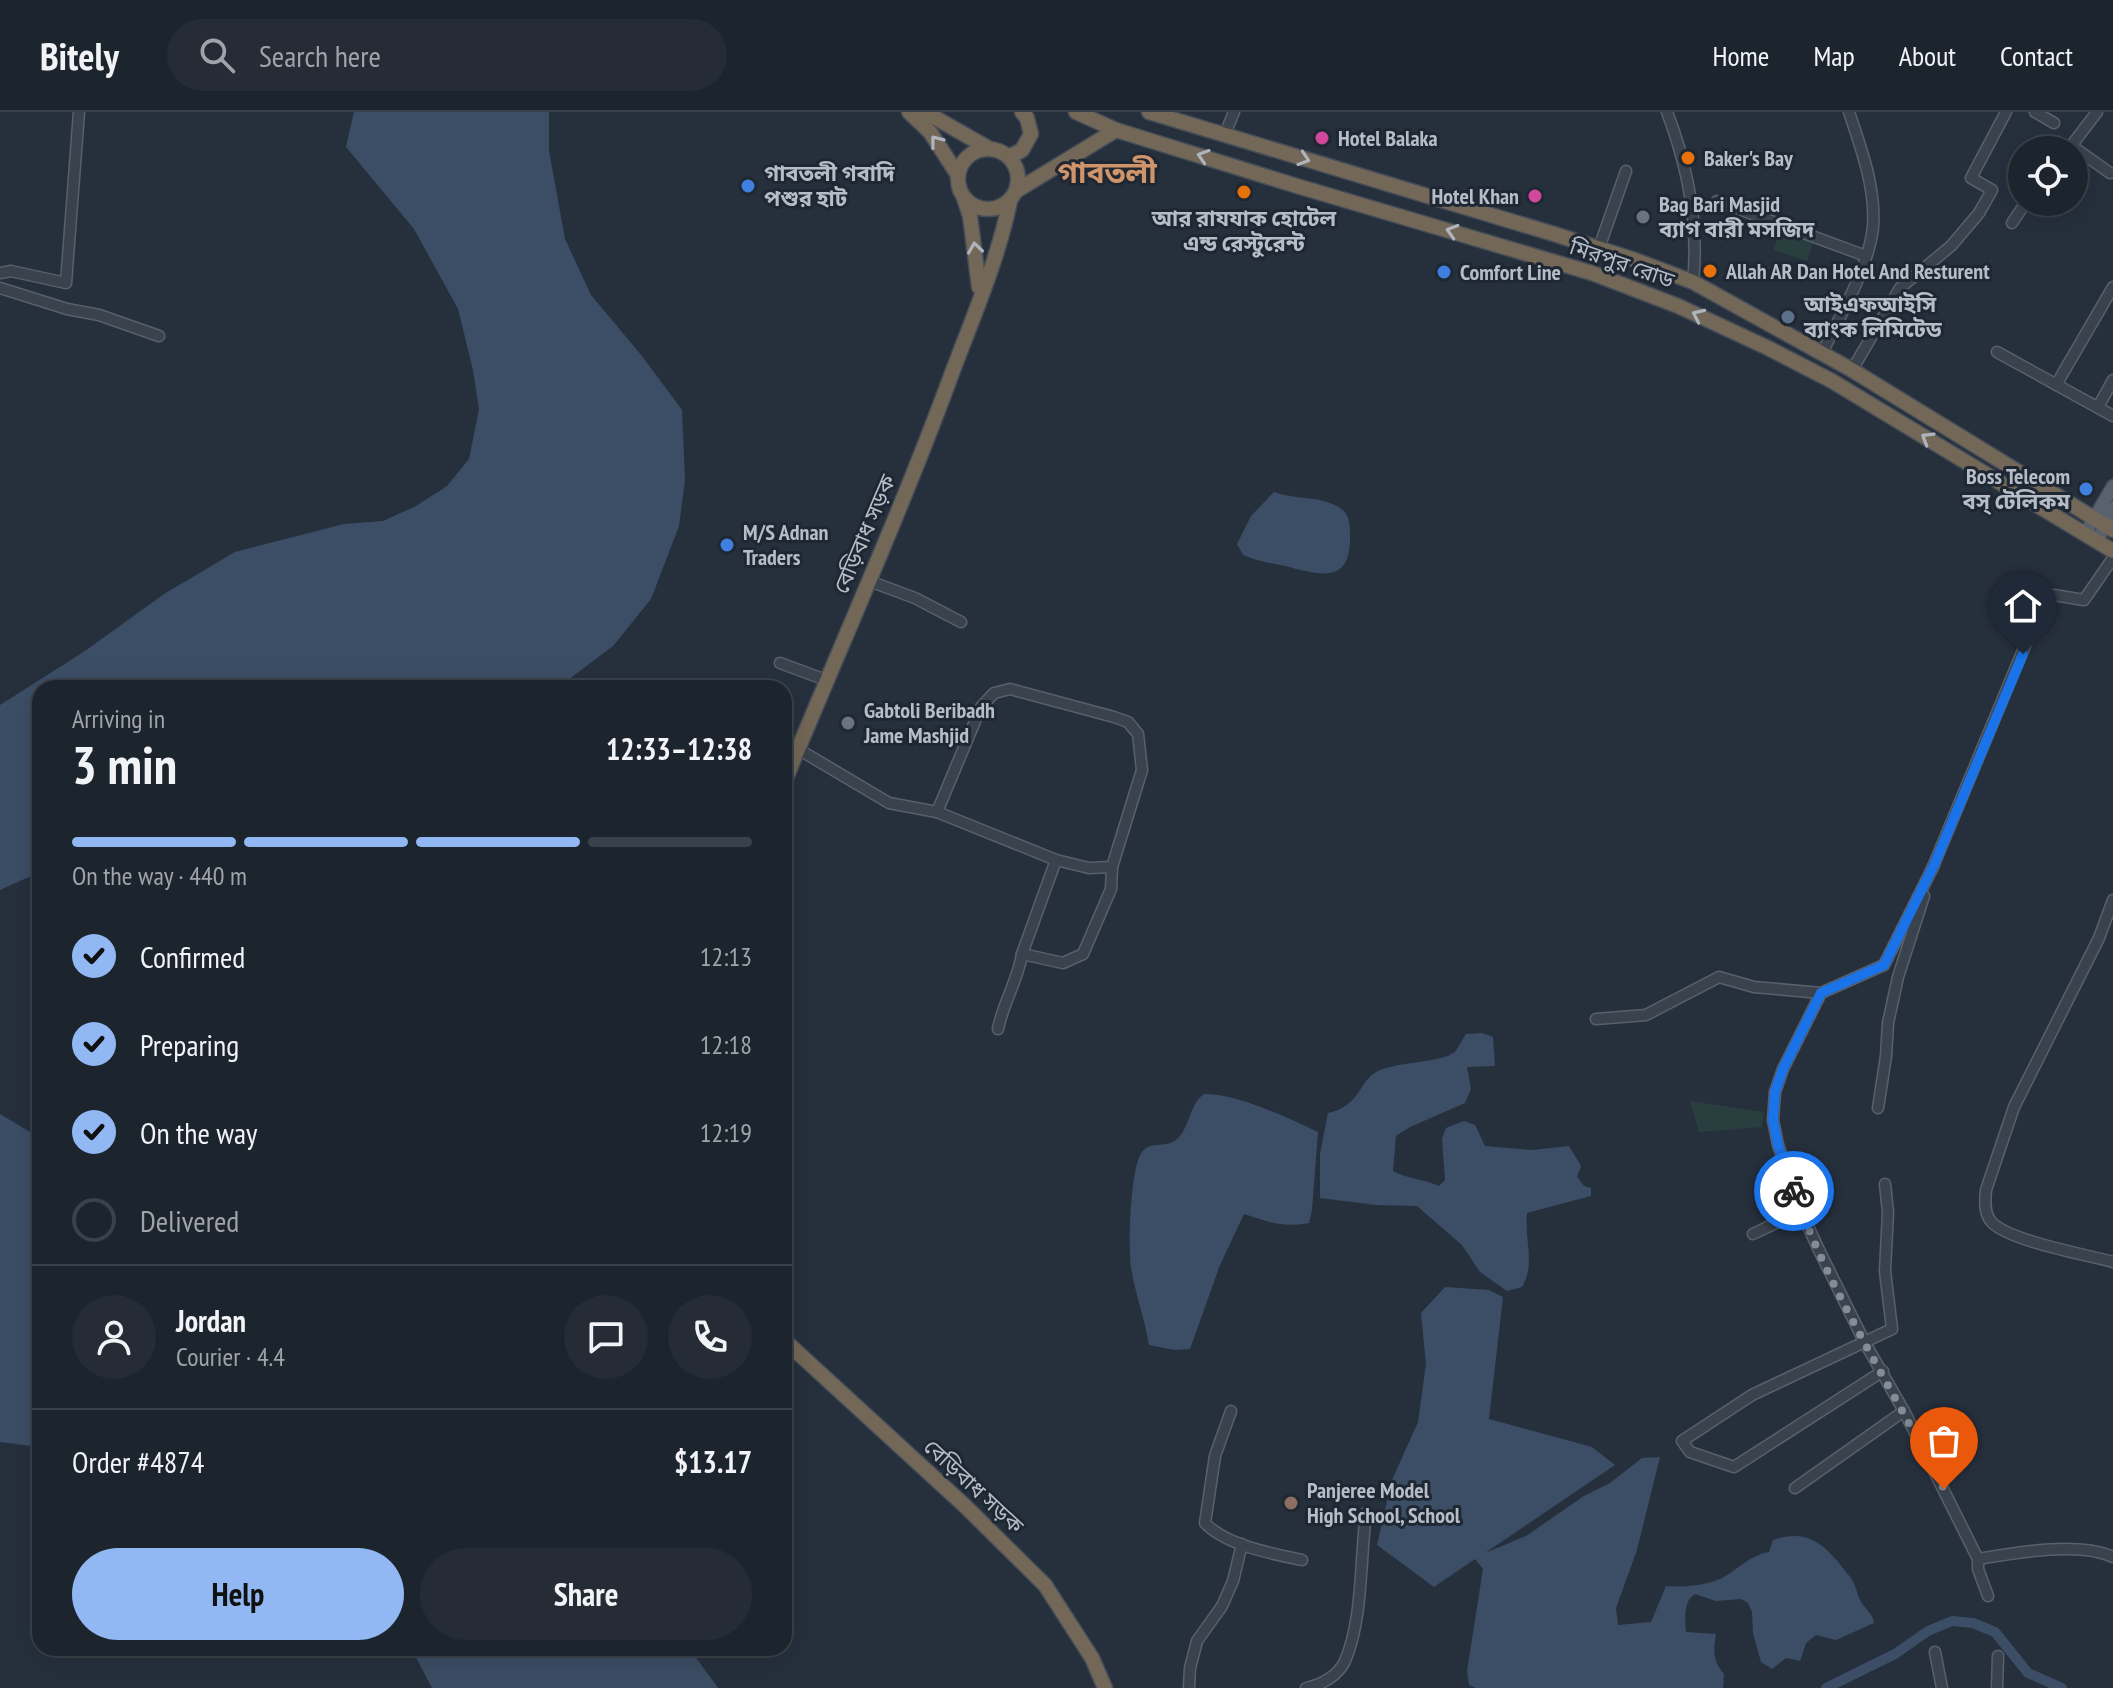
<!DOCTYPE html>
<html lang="en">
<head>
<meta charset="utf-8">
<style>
  body { margin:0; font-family:"PT Sans Narrow","Noto Sans Bengali",sans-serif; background:#252c36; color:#f1f3f6; height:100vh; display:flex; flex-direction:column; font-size:30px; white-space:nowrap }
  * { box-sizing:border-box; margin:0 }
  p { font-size:26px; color:#a0a4aa }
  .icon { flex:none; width:44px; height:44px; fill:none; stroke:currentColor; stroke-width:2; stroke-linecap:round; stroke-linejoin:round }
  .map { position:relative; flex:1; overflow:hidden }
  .panel { position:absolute; left:32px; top:568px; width:760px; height:976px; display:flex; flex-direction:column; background:#1c242e; border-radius:24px; box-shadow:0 8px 32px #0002,0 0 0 2px #3a414a }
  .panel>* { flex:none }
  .buttons { position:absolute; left:2008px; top:24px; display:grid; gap:16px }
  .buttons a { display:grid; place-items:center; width:80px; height:80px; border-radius:50%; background:#1c242e; box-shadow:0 8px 32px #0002,0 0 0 2px #3a414a; font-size:40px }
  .pin { position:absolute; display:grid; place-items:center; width:68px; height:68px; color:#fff; margin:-82px -34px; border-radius:50% 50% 50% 0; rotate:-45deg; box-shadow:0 0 8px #0007 }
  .pin .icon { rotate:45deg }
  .courier { position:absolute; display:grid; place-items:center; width:80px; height:80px; margin:-40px; border:6px solid #1a73e8; border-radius:50%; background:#fff; color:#222; box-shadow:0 2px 10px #0007 }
  .headline em { font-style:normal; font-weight:600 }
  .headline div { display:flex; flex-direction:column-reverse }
  .headline { display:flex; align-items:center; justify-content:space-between; height:136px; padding:0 40px }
  h1 { font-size:52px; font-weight:600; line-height:60px }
  .bar { display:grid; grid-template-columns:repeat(4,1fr); gap:12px 8px; align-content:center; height:96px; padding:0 40px }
  .bar i { height:10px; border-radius:6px; background:#3a414a }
  .bar .current { background:#91b8f2 }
  .bar p { grid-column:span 4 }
  .line { display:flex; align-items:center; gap:20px; padding:0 40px; border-top:2px solid #3a414a }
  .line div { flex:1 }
  .round { display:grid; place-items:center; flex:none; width:84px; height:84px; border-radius:42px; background:#252c36 }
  ol { padding:0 40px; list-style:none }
  li { display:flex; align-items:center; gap:24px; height:88px }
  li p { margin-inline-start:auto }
  li .icon { padding:8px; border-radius:50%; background:#91b8f2; color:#111; stroke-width:4 }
  li:last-child { color:#a0a4aa }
  li i { width:44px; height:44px; border:4px solid #3a414a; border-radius:50% }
  .primary-button { display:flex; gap:16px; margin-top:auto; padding:16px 40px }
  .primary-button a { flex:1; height:92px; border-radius:48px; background:#91b8f2; color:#111; font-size:32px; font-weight:600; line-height:92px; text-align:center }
  .primary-button a+a { background:#252c36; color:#f1f3f6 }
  header { display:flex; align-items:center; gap:48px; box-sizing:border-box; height:112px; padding:0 40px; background:#1c242e; border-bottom:2px solid #3a414a }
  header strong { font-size:38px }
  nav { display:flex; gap:44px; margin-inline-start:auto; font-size:28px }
  .search { width:560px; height:72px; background:#252c36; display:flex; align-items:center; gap:20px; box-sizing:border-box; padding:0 28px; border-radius:44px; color:#a0a4aa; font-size:30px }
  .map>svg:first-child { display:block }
</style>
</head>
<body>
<header>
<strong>Bitely</strong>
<div class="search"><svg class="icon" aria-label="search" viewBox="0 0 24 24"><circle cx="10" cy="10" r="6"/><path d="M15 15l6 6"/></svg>Search here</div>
<nav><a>Home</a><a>Map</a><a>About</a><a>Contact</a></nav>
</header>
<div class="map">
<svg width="2113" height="1576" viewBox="0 0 2113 1576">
  <rect width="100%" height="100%" fill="#26303d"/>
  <g fill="#293e3f">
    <path d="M1780,119l33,12 -6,18 -34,-11z"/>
    <path d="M1690,989l74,11 -2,15 -63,5z"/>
  </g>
  <g fill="#3c4e65">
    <path d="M354,0h195v39l16,88 26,56 51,61 40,54 3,70 -6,46 -28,73 -38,47 -49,37 -13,5h-511v184l-40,18v-185l85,-54 79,-57 71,-42 109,-28 39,-3 33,-15 31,-20 22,-27 10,-50 -6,-39 -15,-61 -44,-80 -68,-82z"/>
    <path d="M1274,380c21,8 47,3 66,16 10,6 10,17 10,28 1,49 -30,39 -65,30 -14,-3 -29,-5 -42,-11l-6,-11 14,-28z"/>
    <path d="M1482,921l11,4 2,29 -28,1 4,22 -6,14 -55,24 -14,9 -3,35c15,8 31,8 46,15l6,-6 -3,-41 4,-11 18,-7 11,4 10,21 47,4 37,-4 12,20 -4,11 7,9 7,2v8l-64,17c-3,27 9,50 -5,74l-15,4 -27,-19 -18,-27 -45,-39 -41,-1 -56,-7v-44l8,-41c34,-7 30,-34 52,-43 21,-8 46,-7 68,-14l7,-4 11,-18z"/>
    <path d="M1204,982c32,-1 84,24 114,38l-6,78 -3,13c-28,5 -39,-1 -65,-9l-24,51 -30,84 -15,1 -26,-5c-4,-26 -14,-51 -18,-78 -3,-19 -1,-100 11,-115 8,-11 24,-4 34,-12 14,-11 13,-36 28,-46z"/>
    <path d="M0,1002l40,24v309l-40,-5z"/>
    <path d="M1445,1175l44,3 14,7 -14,122 103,28 23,18 -130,88 41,-17 58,-40 26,-13 32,-25 18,-1 -23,93 -21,58 2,17 33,-3 15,-36c16,2 44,-1 58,-9 15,-9 27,-22 45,-25l4,-12c39,-14 56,10 78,38 5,7 6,17 10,24 5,8 11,10 13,21l-38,17 -20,-5 -10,8 -6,18 -14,-3 -14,11 -11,-7 -8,-29 -1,-21 -4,-9 -7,-4 -25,2 -21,-7c-12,7 -10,25 -9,38l30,2c-3,16 -3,28 8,40l-1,14h-247l-7,-3 -2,-14 16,-102 -8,-10 -41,28 -57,-42 15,-65 26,-58 8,-58 -5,-51z"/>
    <path d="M411,1536h278l29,40h-286z"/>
  </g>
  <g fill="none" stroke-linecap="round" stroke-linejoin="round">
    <path stroke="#3c4e65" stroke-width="10" d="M1826,1576l69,-34 33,-23 24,-10 21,2 22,9 33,41 34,15"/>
    <defs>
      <g id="minor">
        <path d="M1667,0c21,55 32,112 26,170"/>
        <path d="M2035,0l19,11"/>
        <path d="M1225,22l9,-22"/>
        <path d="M2072,34l38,27"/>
        <path d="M2068,38l29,-38"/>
        <path d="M1717,89l149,55"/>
        <path d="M2012,111l14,-21"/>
        <path d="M1599,136l27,-77"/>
        <path d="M0,161l11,-2 55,12 13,-171"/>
        <path d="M0,176l67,21 32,6 60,21"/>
        <path d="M1997,240l116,64"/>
        <path d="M1822,241c18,-37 47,-86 51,-126 3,-39 -12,-79 -24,-115"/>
        <path d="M1852,258l48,-82 51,-42 28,-33 13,-23 -21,-12 35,-66"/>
        <path d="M2056,273l57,-98"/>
        <path d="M2098,295l15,-27"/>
        <path d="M869,469l46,17 46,24"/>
        <path d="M780,551l46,17"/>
        <path d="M798,637l91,54 48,9 119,48 33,8 23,-1"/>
        <path d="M937,700l44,-105 13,-14 16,-4 104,28 14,5 10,12 4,36 -30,97 -1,22 -28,65 -20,9 -41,-9"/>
        <path d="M1934,753l-50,100 -63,28 -38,76 -8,23 -2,28 5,25 23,66 17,37 47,95 39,68 74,148v10l10,27"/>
        <path d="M1932,757l112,-269 10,-5 30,5 29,-42"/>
        <path d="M2113,788l-14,38 -85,169 -28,83c-1,10 -2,22 4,30 13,20 98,35 123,42"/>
        <path d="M1596,907l50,-4 73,-38 35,10 67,6"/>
        <path d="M998,917c5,-26 20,-49 24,-75l34,-94"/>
        <path d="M1878,996l8,-52 2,-33 10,-46 26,-81"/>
        <path d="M1753,1122l48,-23"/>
        <path d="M1883,1259l-149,96 -44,-15 -8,-11 70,-46 140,-66 -7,-58 3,-59 -3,-28"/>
        <path d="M1231,1299l-16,45 -10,67c20,22 68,31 97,37"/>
        <path d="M1795,1376l109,-77"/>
        <path d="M1978,1447c36,-6 101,-18 135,-2"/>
        <path d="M1935,1540l7,36"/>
        <path d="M1189,1576l1,-20 7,-27 25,-35 11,-25 9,-37"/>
        <path d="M1306,1576c15,-3 32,-12 39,-27 18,-42 15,-101 21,-148"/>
        <path d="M1997,1576l1,-32"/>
      </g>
      <g id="major">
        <path d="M2085,422l28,-48"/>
        <path d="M2097,429l16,-33"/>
      </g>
      <g id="highway">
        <path d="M909,0l21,20 28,43"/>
        <path d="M925,0l65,37"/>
        <path d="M1076,0l40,18 181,56 295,87 86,33 88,41 66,34 281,170"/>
        <path d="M1149,0l405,122 81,26 58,22 159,88 261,160"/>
        <circle cx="988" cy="67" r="30"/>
        <path d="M1009,45l13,-7 9,-16 -4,-16 -5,-6"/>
        <path d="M1016,79l100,-61"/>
        <path d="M964,86l6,18 9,71"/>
        <path d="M784,671c56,-136 117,-271 168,-410 21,-56 46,-113 58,-172"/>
        <path d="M784,1228l181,166 80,79 47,73 13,30"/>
      </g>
    </defs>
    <use href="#minor" stroke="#58606b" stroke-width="13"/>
    <use href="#major" stroke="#434b56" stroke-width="15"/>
    <use href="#highway" stroke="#444d58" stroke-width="17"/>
    <use href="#minor" stroke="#3a424d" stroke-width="10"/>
    <use href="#major" stroke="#58616d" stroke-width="12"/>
    <use href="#highway" stroke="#736757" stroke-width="14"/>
  </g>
  <defs><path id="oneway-chevron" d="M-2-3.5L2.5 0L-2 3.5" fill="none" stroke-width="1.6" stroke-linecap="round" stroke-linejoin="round" transform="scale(2)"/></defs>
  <g stroke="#afb4bd">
    <use href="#oneway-chevron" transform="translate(936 29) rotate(-128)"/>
    <use href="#oneway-chevron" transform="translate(1203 44) rotate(-162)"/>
    <use href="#oneway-chevron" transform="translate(1304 47) rotate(18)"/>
    <use href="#oneway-chevron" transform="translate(1452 119) rotate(-163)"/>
    <use href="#oneway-chevron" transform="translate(975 136) rotate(-98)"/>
    <use href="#oneway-chevron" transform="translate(1698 203) rotate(-155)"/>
    <use href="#oneway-chevron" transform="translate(1927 326) rotate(-149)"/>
  </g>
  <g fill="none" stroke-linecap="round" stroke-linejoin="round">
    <path stroke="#848c97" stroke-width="8" stroke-dasharray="0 14.4" d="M1794,1079c37,105 100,199 150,298"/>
    <path stroke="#1a73e8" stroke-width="10" d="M1794,1079l-16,-46 -5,-25 2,-28 8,-23 38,-76 63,-28 50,-100 89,-211"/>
  </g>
  <g fill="#d1479c" stroke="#1e2732" stroke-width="3">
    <circle cx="1322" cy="26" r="8"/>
    <circle cx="1535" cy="84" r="8"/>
  </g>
  <g fill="#e8710a" stroke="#1e2732" stroke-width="3">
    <circle cx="1688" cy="46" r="8"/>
    <circle cx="1244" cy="80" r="8"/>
    <circle cx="1710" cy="159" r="8"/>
  </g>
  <g fill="#3f7fe0" stroke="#1e2732" stroke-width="3">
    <circle cx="748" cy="74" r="8"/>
    <circle cx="1444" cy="160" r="8"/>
    <circle cx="2086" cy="377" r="8"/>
    <circle cx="727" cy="433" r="8"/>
  </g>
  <g fill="#6b7280" stroke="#1e2732" stroke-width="3">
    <circle cx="1643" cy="105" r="8"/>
    <circle cx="848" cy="611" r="8"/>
  </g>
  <circle fill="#5c6f8a" stroke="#1e2732" stroke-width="3" cx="1788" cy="205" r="8"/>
  <circle fill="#8d6e63" stroke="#1e2732" stroke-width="3" cx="1291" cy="1391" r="8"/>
  <g text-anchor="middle" stroke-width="6" stroke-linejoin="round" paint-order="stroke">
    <g font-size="22" font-weight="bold" fill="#b6bdc8" stroke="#1e2732" text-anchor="start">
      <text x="1338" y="34">Hotel Balaka</text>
      <text x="1704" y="54">Baker's Bay</text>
      <text x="764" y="69">গাবতলী গবাদি<tspan x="764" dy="25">পশুর হাট</tspan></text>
      <text x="1519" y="92" text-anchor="end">Hotel Khan</text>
      <text x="1659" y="100">Bag Bari Masjid<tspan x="1659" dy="25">ব্যাগ বারী মসজিদ</tspan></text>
      <text x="1244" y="114" text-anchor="middle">আর রাযযাক হোটেল<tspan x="1244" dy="25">এন্ড রেস্টুরেন্ট</tspan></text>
      <text x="1726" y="167">Allah AR Dan Hotel And Resturent</text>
      <text x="1460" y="168">Comfort Line</text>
      <text x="1804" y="200">আইএফআইসি<tspan x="1804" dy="25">ব্যাংক লিমিটেড</tspan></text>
      <text x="2070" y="372" text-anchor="end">Boss Telecom<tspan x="2070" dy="25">বস্ টেলিকম</tspan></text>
      <text x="743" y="428">M/S Adnan<tspan x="743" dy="25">Traders</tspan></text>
      <text x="864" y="606">Gabtoli Beribadh<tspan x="864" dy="25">Jame Mashjid</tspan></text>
      <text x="1307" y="1386">Panjeree Model<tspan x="1307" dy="25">High School, School</tspan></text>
    </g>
    <g font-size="22" fill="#b6bdc8" stroke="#1e2732">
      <text transform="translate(1622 151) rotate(19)" y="8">মিরপুর রোড</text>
      <text transform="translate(864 422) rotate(-67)" y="8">বেড়িবাধ সড়ক</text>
      <text transform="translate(974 1374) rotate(43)" y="8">বেড়িবাধ সড়ক</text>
    </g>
    <g font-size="30" font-weight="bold" fill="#cf946a" stroke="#1e2732">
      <text x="1107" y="71">গাবতলী</text>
    </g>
  </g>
</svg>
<div class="buttons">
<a><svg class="icon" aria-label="locate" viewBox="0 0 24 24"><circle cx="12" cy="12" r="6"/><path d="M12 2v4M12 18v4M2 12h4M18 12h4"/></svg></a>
</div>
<div class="pin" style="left:1944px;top:1377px;background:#ea580c"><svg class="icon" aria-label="bag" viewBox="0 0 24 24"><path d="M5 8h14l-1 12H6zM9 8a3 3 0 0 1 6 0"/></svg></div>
<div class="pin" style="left:2023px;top:542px;background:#1f2937"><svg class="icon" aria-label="home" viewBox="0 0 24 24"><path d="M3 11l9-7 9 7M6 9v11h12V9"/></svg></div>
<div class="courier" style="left:1794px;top:1079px"><svg class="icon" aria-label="bike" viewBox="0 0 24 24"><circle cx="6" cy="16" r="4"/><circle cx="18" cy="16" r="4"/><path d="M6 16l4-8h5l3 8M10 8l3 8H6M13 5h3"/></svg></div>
<section class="panel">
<div class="headline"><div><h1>3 min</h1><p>Arriving in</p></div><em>12:33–12:38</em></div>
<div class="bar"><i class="current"></i><i class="current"></i><i class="current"></i><i></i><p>On the way · 440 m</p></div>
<ol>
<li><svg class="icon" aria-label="check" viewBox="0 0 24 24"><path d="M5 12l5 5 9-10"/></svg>Confirmed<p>12:13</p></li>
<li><svg class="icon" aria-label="check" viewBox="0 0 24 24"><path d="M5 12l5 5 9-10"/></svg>Preparing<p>12:18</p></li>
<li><svg class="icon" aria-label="check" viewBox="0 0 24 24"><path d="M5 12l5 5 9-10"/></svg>On the way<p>12:19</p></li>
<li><i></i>Delivered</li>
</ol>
<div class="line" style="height:144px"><a class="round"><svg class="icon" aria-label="person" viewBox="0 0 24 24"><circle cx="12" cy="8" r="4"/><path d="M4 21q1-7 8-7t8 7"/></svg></a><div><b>Jordan</b><p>Courier · 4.4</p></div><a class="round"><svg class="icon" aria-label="chat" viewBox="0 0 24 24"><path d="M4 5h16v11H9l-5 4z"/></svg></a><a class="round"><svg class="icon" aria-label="phone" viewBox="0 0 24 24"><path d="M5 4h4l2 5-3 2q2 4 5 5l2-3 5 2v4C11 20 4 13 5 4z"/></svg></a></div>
<div class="line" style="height:104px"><div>Order #4874</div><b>$13.17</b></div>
<div class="primary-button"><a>Help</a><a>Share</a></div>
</section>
</div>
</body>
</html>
